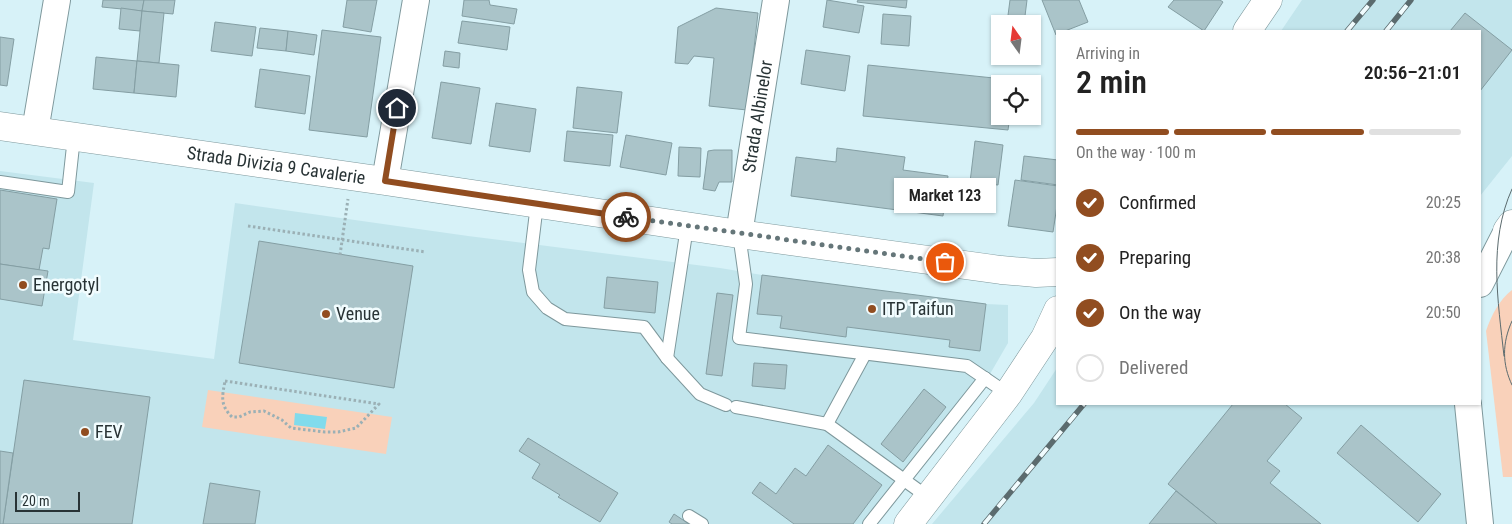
<!DOCTYPE html>
<html lang="en">
<head>
<meta charset="utf-8">
<style>
  body { margin:0; font-family:"Roboto Condensed",sans-serif; background:#f6f6f6; color:#222; height:100vh; display:flex; flex-direction:column; font-size:19px; white-space:nowrap }
  * { box-sizing:border-box; margin:0 }
  p { font-size:16px; color:#767676 }
  .icon { flex:none; width:28px; height:28px; fill:none; stroke:currentColor; stroke-width:2; stroke-linecap:round; stroke-linejoin:round }
  .map { position:relative; flex:1; overflow:hidden }
  .side { position:absolute; left:1056px; top:30px; width:425px; height:375px; display:flex; flex-direction:column; background:#fff; border-radius:0px; box-shadow:0 1px 4px #0004 }
  .side>* { flex:none }
  .needle { width:32px; rotate:346deg }
  .controls { position:absolute; left:991px; top:15px; display:grid; gap:10px }
  .controls a { display:grid; place-items:center; width:50px; height:50px; border-radius:0px; background:#fff; box-shadow:0 1px 4px #0004; font-size:25px }
  .scale { position:absolute; left:15px; bottom:12px; width:65px; box-sizing:border-box; padding-left:5px; border:2px solid #283335; border-top:0; font-size:14px; line-height:18px; white-space:nowrap; color:#283335; -webkit-text-stroke:4px #f1fcfe; paint-order:stroke }
  .pin { position:absolute; display:grid; place-items:center; width:42px; height:42px; color:#fff; margin:-21px; border:2px solid #fff; border-radius:50%; box-shadow:0 1px 5px #0007 }
  .courier { position:absolute; display:grid; place-items:center; width:50px; height:50px; margin:-25px; border:4px solid #914d20; border-radius:50%; background:#fff; color:#222; box-shadow:0 1px 6px #0007 }
  .bubble { position:absolute; height:35px; border-radius:0px; background:#fff; box-shadow:0 1px 4px #0004; font-size:16px; font-weight:600; line-height:35px; text-align:center }
  .overview em { font-style:normal; font-weight:600 }
  .overview div { display:flex; flex-direction:column-reverse }
  .overview { display:flex; align-items:center; justify-content:space-between; height:85px; padding:0 20px }
  h1 { font-size:32px; font-weight:600; line-height:38px }
  .bar { display:grid; grid-template-columns:repeat(4,1fr); gap:8px 5px; align-content:center; height:60px; padding:0 20px }
  .bar i { height:6px; border-radius:4px; background:#e0e0e0 }
  .bar .current { background:#914d20 }
  .bar p { grid-column:span 4 }
  ol { padding:0 20px; list-style:none }
  li { display:flex; align-items:center; gap:15px; height:55px }
  li p { margin-inline-start:auto }
  li .icon { padding:5px; border-radius:50%; background:#914d20; color:#fff; stroke-width:4 }
  li:last-child { color:#767676 }
  li i { width:28px; height:28px; border:2px solid #e0e0e0; border-radius:50% }
  .map>svg:first-child { display:block }
</style>
</head>
<body>
<div class="map">
<svg width="1512" height="524" viewBox="0 0 1512 524">
  <rect width="100%" height="100%" fill="#d7f2f8"/>
  <g fill="#c2e5ec">
    <path d="M1302,0h210v156l-32,40v-165h-199z"/>
    <path d="M0,171l94,12 -21,157 141,19 21,-156 233,33 252,32 42,7 224,29 22,1v38l-25,43 -107,138h-876z"/>
    <path d="M1057,368l1,36h403l11,120h-540l102,-121z"/>
  </g>
  <g fill="#f9d1ba">
    <path d="M1512,290v187h-9l-17,-146c5,-15 13,-31 26,-41z"/>
    <path d="M208,390l184,27 -6,37 -184,-27z"/>
  </g>
  <path fill="#81dbec" d="M295,413l32,4 -2,12 -31,-4z"/>
  <g fill="#aac4c9" stroke="#849ea3">
    <path d="M103,0h41l-2,11 -40,-4z"/>
    <path d="M144,0h31l-2,14 -31,-3z"/>
    <path d="M347,0h30l-6,32 -28,-5z"/>
    <path d="M464,0h25l1,5 27,4 -3,15 -52,-8z"/>
    <path d="M827,0l37,6 -5,27 -36,-6z"/>
    <path d="M858,0h49l-1,8 -49,-6z"/>
    <path d="M1010,0h17l-3,24 -17,-1z"/>
    <path d="M1042,0h37l9,22 -23,9h-7v3l-2,1z"/>
    <path d="M1174,0h46l3,2 -19,29 -36,-24z"/>
    <path d="M121,8l21,3 -2,20 -21,-2z"/>
    <path d="M716,8l42,5 -11,97 -38,-4 5,-48 -20,-2 -6,8 -13,-1 3,-36z"/>
    <path d="M142,11l22,2 -5,50 -22,-2z"/>
    <path d="M1465,13l47,37 -32,41v-60h-30z"/>
    <path d="M883,14l28,2 -2,30 -28,-2z"/>
    <path d="M462,21l48,6 -3,23 -49,-7z"/>
    <path d="M215,22l41,5 -4,29 -41,-5z"/>
    <path d="M260,28l28,3 -2,20 -29,-3z"/>
    <path d="M322,30l59,7 -14,100 -58,-7z"/>
    <path d="M288,31l29,4 -3,20 -28,-4z"/>
    <path d="M0,37l14,2 -7,47 -7,-1z"/>
    <path d="M806,50l44,6 -5,35 -44,-7z"/>
    <path d="M445,51l15,2 -1,15 -16,-2z"/>
    <path d="M96,57l41,4 -3,32 -41,-4z"/>
    <path d="M137,61l42,4 -3,32 -42,-4z"/>
    <path d="M868,65l145,15v4h-13v32h10l-2,14 -145,-14z"/>
    <path d="M260,69l50,7 -5,38 -50,-7z"/>
    <path d="M441,82l39,6 -9,56 -39,-6z"/>
    <path d="M577,87l45,5 -5,41 -44,-5z"/>
    <path d="M496,103l40,6 -6,43 -41,-6z"/>
    <path d="M567,131l46,4 -3,31 -46,-5z"/>
    <path d="M626,135l46,8 -6,32 -46,-8z"/>
    <path d="M975,141l28,4 -5,40 -28,-3z"/>
    <path d="M679,147l22,1 -1,29 -22,-1z"/>
    <path d="M837,148l68,9 -2,13 45,6 -5,40 -152,-20 5,-39 40,5z"/>
    <path d="M714,150h18v32h-13l-4,9 -12,-2 5,-38z"/>
    <path d="M1024,156l34,4v25l-37,-5z"/>
    <path d="M1015,180l43,6v13l-5,33 -45,-6z"/>
    <path d="M0,190l57,9 -8,50 -6,-1 -4,22 -39,-6z"/>
    <path d="M259,241l154,25 -19,122 -155,-25z"/>
    <path d="M0,264l48,7 -6,35 -42,-7z"/>
    <path d="M762,275l224,29 -6,47 -31,-4 1,-7 -103,-13 -1,10 -66,-9 2,-12 -25,-2z"/>
    <path d="M607,277l51,5 -3,31 -51,-5z"/>
    <path d="M717,293l16,2 -11,81 -16,-2z"/>
    <path d="M754,363l33,2 -2,24 -33,-3z"/>
    <path d="M24,380l126,17 -18,127h-129z"/>
    <path d="M924,389l22,18 -43,55 -22,-18z"/>
    <path d="M1233,404h52l17,14 -35,43 13,10 -10,12 51,41h-104l-49,-40z"/>
    <path d="M1361,425l80,69 -23,28 -81,-69z"/>
    <path d="M528,438l90,55 -18,29 -42,-25 2,-2 -28,-17 8,-14 -21,-13z"/>
    <path d="M828,445l54,40 -29,39h-59l-42,-31 8,-11 16,12 19,-26 11,8z"/>
    <path d="M0,451l13,2 -10,71h-3z"/>
    <path d="M210,483l50,8 -5,33h-52z"/>
    <path d="M1176,491l41,33h-68z"/>
    <path d="M674,514l15,10h-17l-3,-2z"/>
  </g>
  <g fill="none" stroke-linecap="round" stroke-linejoin="round">
    <defs>
      <g id="service">
        <path d="M0,182l68,10 6,-55"/>
        <path d="M537,204l-8,66 4,22 14,16 18,11 79,8 23,31 33,36 26,11"/>
        <path d="M739,234l7,50 -7,54 228,28 41,28"/>
        <path d="M667,358l20,-131"/>
        <path d="M736,407l91,17 102,74"/>
        <path d="M827,424l38,-70"/>
        <path d="M689,516l13,8"/>
        <path d="M869,524l116,-146"/>
      </g>
      <g id="minor">
        <path d="M35,131l22,-131"/>
        <path d="M385,181l31,-181"/>
        <path id="s1" d="M739,234l37,-234"/>
        <path d="M1480,284l27,-53"/>
        <path d="M1468,404l12,120"/>
      </g>
      <g id="tertiary">
        <path d="M1512,224l-5,7 5,5"/>
        <path d="M908,524l100,-130 37,-56 13,-28"/>
      </g>
      <g id="primary">
        <path d="M1247,31l21,-31"/>
        <path id="s2" d="M0,126l385,55 354,53 262,36 35,3 22,-1"/>
      </g>
    </defs>
    <use href="#service" stroke="#7e989c" stroke-width="14"/>
    <use href="#minor" stroke="#7e989c" stroke-width="28"/>
    <use href="#tertiary" stroke="#7e989c" stroke-width="29"/>
    <use href="#primary" stroke="#7e989c" stroke-width="29"/>
    <g stroke="#9bb0b5" stroke-width="3" stroke-dasharray="2.5 2.5" stroke-linecap="butt">
      <path d="M248,226l178,26"/>
      <path d="M340,255l8,-56"/>
      <path d="M225,381l154,23 -23,24 -18,4h-13l-34,-4 -9,-8 -18,-9 -14,1 -11,5h-7c-12,-12 -10,-20 -7,-36z"/>
    </g>
    <use href="#service" stroke="#fff" stroke-width="12"/>
    <use href="#minor" stroke="#fff" stroke-width="26"/>
    <use href="#tertiary" stroke="#fff" stroke-width="28"/>
    <use href="#primary" stroke="#fff" stroke-width="28"/>
    <g stroke="#5b6b6e" stroke-width="1">
      <path d="M1512,321c-10,22 -10,43 0,64"/>
      <path d="M1504,356c-6,-55 -16,-114 8,-167"/>
    </g>
    <defs>
      <g id="rail">
        <path d="M1347,31l26,-31"/>
        <path d="M1386,31l25,-31"/>
        <path d="M984,524l100,-120"/>
      </g>
    </defs>
    <use href="#rail" stroke="#5b6b6e" stroke-width="5.5"/>
    <use href="#rail" stroke="#f1fcfe" stroke-width="4" stroke-dasharray="11" stroke-linecap="butt"/>
  </g>
  <g fill="none" stroke-linecap="round" stroke-linejoin="round">
    <path stroke="#657679" stroke-width="5" stroke-dasharray="0 9" d="M626,217l319,45"/>
    <path stroke="#914d20" stroke-width="6" d="M397,108l-12,73 241,36"/>
  </g>
  <g fill="#914d20" stroke="#f1fcfe" stroke-width="2">
    <circle cx="23" cy="285" r="5"/>
    <circle cx="872" cy="309" r="5"/>
    <circle cx="326" cy="314" r="5"/>
    <circle cx="85" cy="432" r="5"/>
  </g>
  <g text-anchor="middle" stroke-width="5" stroke-linejoin="round" paint-order="stroke">
    <g font-size="18" fill="#283335" stroke="#f1fcfe">
      <text dy="6" stroke="none"><textPath href="#s1" startOffset="119">Strada Albinelor</textPath></text>
      <text dy="6" stroke="none"><textPath href="#s2" startOffset="279">Strada Divizia 9 Cavalerie</textPath></text>
    </g>
    <g font-size="18" fill="#283335" stroke="#f1fcfe" text-anchor="start">
      <text x="33" y="291">Energotyl</text>
      <text x="882" y="315">ITP Taifun</text>
      <text x="336" y="320">Venue</text>
      <text x="95" y="438">FEV</text>
    </g>
  </g>
</svg>
<div class="controls">
<a><svg class="needle" viewBox="-14 -14 28 28"><path d="M0-13l5 13h-10z" fill="#e53935"/><path d="M0 13l5-13h-10z" fill="#767676"/></svg></a>
<a><svg class="icon" aria-label="locate" viewBox="0 0 24 24"><circle cx="12" cy="12" r="6"/><path d="M12 2v4M12 18v4M2 12h4M18 12h4"/></svg></a>
</div>
<div class="scale">20 m</div>
<div class="pin" style="left:945px;top:262px;background:#ea580c"><svg class="icon" aria-label="bag" viewBox="0 0 24 24"><path d="M5 8h14l-1 12H6zM9 8a3 3 0 0 1 6 0"/></svg></div>
<div class="pin" style="left:397px;top:108px;background:#1f2937"><svg class="icon" aria-label="home" viewBox="0 0 24 24"><path d="M3 11l9-7 9 7M6 9v11h12V9"/></svg></div>
<div class="courier" style="left:626px;top:217px"><svg class="icon" aria-label="bike" viewBox="0 0 24 24"><circle cx="6" cy="16" r="4"/><circle cx="18" cy="16" r="4"/><path d="M6 16l4-8h5l3 8M10 8l3 8H6M13 5h3"/></svg></div>
<div class="bubble" style="left:894px;top:178px;width:102px">Market 123</div>
<section class="side">
<div class="overview"><div><h1>2 min</h1><p>Arriving in</p></div><em>20:56–21:01</em></div>
<div class="bar"><i class="current"></i><i class="current"></i><i class="current"></i><i></i><p>On the way · 100 m</p></div>
<ol>
<li><svg class="icon" aria-label="check" viewBox="0 0 24 24"><path d="M5 12l5 5 9-10"/></svg>Confirmed<p>20:25</p></li>
<li><svg class="icon" aria-label="check" viewBox="0 0 24 24"><path d="M5 12l5 5 9-10"/></svg>Preparing<p>20:38</p></li>
<li><svg class="icon" aria-label="check" viewBox="0 0 24 24"><path d="M5 12l5 5 9-10"/></svg>On the way<p>20:50</p></li>
<li><i></i>Delivered</li>
</ol>
</section>
</div>
</body>
</html>
